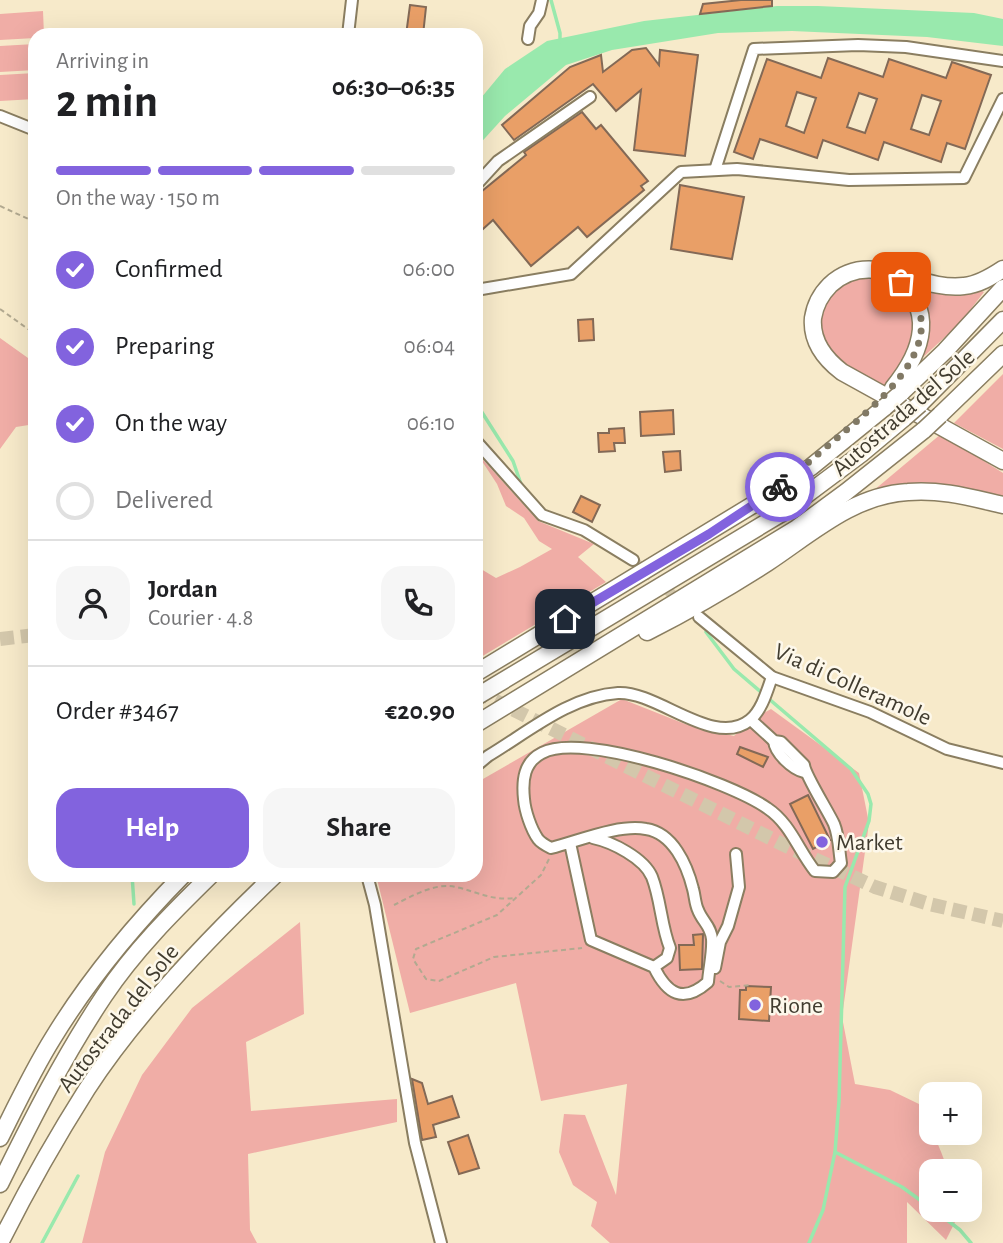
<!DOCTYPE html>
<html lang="en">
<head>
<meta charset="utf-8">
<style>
  body { margin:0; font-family:"Alegreya Sans",sans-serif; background:#f6f6f6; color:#202124; height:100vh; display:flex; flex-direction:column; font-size:26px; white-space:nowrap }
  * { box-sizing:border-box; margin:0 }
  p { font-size:23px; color:#757577 }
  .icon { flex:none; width:38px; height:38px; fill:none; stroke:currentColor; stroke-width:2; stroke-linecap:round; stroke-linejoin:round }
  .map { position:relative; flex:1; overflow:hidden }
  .details { position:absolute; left:28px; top:28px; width:455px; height:854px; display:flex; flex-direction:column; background:#fff; border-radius:21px; box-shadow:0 7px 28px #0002 }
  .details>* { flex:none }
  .controls { position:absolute; left:919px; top:1082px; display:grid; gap:14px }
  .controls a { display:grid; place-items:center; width:63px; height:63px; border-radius:14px; background:#fff; box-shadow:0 7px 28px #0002; font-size:35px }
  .pin { position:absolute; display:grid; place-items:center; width:60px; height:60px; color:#fff; margin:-30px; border-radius:14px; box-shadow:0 4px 10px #0006 }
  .courier { position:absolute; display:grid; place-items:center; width:70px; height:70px; margin:-35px; border:5px solid #8263de; border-radius:50%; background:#fff; color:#222; box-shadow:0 2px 9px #0007 }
  .overview em { font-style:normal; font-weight:700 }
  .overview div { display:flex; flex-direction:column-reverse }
  .overview { display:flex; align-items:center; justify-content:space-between; height:119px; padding:0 28px }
  h1 { font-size:46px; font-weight:700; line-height:52px }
  .bar { display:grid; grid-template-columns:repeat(4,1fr); gap:10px 7px; align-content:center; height:84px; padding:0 28px }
  .bar i { height:9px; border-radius:5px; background:#e0e0e0 }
  .bar .on { background:#8263de }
  .bar p { grid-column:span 4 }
  .line { display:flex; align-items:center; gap:18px; padding:0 28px; border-top:2px solid #e0e0e0 }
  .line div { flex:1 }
  .round { display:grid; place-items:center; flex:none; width:74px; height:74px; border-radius:21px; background:#f6f6f6 }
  ol { padding:0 28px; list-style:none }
  li { display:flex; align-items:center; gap:21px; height:77px }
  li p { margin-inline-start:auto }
  li .icon { padding:7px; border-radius:50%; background:#8263de; color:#fff; stroke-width:4 }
  li:last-child { color:#757577 }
  li i { width:38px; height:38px; border:4px solid #e0e0e0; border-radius:50% }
  .primary-button { display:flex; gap:14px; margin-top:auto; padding:14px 28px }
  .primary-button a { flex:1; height:80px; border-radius:21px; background:#8263de; color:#fff; font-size:28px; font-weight:700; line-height:80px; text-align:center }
  .primary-button a+a { background:#f6f6f6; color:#202124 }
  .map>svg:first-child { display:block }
</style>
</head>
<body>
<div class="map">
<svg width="1003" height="1243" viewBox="0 0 1003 1243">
  <rect width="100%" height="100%" fill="#f7eaca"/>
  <g fill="#f0ada6">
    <path d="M43,11l1,24h-9v3l-35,2v-26z"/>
    <path d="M35,44v26l-35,2v-26z"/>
    <path d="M35,73v26l-35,2v-26z"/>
    <path d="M859,275l27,4 11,8 16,22 2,31 -28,48 -53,-30 -11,-16 -2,-21 7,-25 7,-7z"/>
    <path d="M917,290c28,4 36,10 65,1l2,1 -24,31 -41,38z"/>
    <path d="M0,338l35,25v61l-19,3 -16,22z"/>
    <path d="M1003,374v75l-49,-26z"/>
    <path d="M941,434l62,39v24l-130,-6z"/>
    <path d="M476,452l62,69 56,23 -16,13 28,25 -130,78v-94l20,12 24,-11 32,-18 -13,-8 -15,-23 -18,-12 -9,-22z"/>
    <path d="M622,699l63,25 49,12 17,-16 20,-11 88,64 10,50 -27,194 13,67 35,6 29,14c11,23 21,42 29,67h-17v38h28l1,3 -14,28 -39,-38v41h-297l-19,-17 6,-24 -24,-17 -14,-33 5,-38 21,1 31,80 11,-111 -86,17 -25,-118 -106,30 -34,-138h100v-92z"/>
    <path d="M300,922l4,92 -58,28 5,69 146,-12v23l-149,32 2,76 7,13h-175l23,-91 37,-77 50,-67z"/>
  </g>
  <path fill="#99e9ad" d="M777,6h41l156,7 29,6v27l-76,-9 -135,-6 -74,2 -106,17 -46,15 -61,51 -29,32v-44l29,-35 42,-28 97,-20z"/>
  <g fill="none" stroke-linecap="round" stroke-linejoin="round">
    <g stroke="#99e9ad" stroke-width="3.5">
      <path d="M551,0l9,33v9"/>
      <path d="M476,403l37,58 9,26"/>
      <path d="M706,632l28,37 117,100 17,25 3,10 -2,17 -24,66 -6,214 -4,51 -12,58 -14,33"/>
      <path d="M132,875l2,29"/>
      <path d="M835,1152l67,35 29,21"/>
      <path d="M933,1209l27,21 11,13"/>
      <path d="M42,1243l36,-67"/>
    </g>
  </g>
  <g fill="#e99f67" stroke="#836956" stroke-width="2" fill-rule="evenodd">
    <path d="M741,0h31v6l-72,8 3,-10z"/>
    <path d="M410,5l16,2 -3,28h-17z"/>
    <path d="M646,48l13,17 1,-15 38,5 -13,101 -51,-6 7,-60 -25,21 -23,-27 -79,56 -12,-15 68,-58 31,-12 2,17 29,-22z"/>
    <path d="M828,58l55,19 6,-18 57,19 6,-16 39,13 -26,74 -18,-6 -6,19 -57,-20 -6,18 -55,-20 -6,18 -57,-19 -7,20 -19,-7 33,-93 54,19zM797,92l19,6 -12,35 -18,-7zM859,93l18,6 -12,34 -18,-6zM922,95l19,6 -12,34 -18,-6z"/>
    <path d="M582,112l14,17 5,-4 47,56 -7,5 3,4 -57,47 -9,-10 -47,39 -38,-46 -10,9 -7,-9v-24l50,-41 -2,-3z"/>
    <path d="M680,185l64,12 -12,62 -61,-10z"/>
    <path d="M593,319l1,21 -15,1 -1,-21z"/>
    <path d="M673,410l1,24 -33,2 -1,-24z"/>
    <path d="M624,428l1,15h-11l1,8 -16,1 -1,-19h11v-4z"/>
    <path d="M680,451l1,19 -16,2 -2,-20z"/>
    <path d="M581,496l19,9 -8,17 -19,-10z"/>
    <path d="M740,747l28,10 -5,10 -26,-13z"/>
    <path d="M808,795l22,45 -17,9 -23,-45z"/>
    <path d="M703,934l-1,35 -22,1 -1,-25h15l-1,-10z"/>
    <path d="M746,986l25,1 -2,34 -30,-2 1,-29h6z"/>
    <path d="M412,1079l10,4 6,21 24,-8 7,21 -26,8 3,12 -14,3z"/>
    <path d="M468,1135l11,33 -20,6 -11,-32z"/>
  </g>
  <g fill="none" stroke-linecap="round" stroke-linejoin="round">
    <path stroke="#d3c7ab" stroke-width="10" stroke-dasharray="10 5" stroke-linecap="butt" d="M633,560l48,42"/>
    <g stroke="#d3c7ab" stroke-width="14" stroke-dasharray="14 7" stroke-linecap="butt">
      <path d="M0,639l35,-4"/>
      <path d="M476,691l308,154 91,42 54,17 74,17"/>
    </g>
    <defs>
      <g id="minor">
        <path d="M348,35l4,-35"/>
        <path d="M528,39l2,-13 9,-13 3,-13"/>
        <path d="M0,116l35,14"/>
        <path d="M715,170l39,-121 104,-4 48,2 97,14"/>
        <path d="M476,185l22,-24 92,-64"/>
        <path d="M476,290l95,-16 110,-102 56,-3 112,11 115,-2 39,-79"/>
        <path d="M476,441l66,74 42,15 49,30"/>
        <path d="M699,617l73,60 98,35 77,37 56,14"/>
        <path d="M774,741c1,12 18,28 30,31"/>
        <path d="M476,766l12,-10c40,-24 82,-60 130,-63 40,-2 96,56 132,27 12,-10 17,-29 22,-43"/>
        <path d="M593,838c19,4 51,20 59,39 9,23 9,49 18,71l-3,10 -13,9"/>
        <path d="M570,843l21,97 63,27c13,27 29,37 54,15 1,-14 5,-30 4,-43 -1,-13 -10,-18 -14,-29 -3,-6 -3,-14 -5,-21 -6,-24 -20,-56 -47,-60 -28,-5 -67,12 -95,19 -4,-2 -10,-5 -13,-9 -7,-10 -13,-28 -14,-40 -2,-19 0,-37 18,-46 41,-22 188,29 225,55 24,16 31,42 48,63l18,1 8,-9c-2,-12 -2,-27 -7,-39 -6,-13 -29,-49 -30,-59l-23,-23 -7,-1 -23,-21"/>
        <path d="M367,875l8,30 40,238 26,100"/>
        <path d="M715,968l5,-26 8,-16 11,-39 -3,-33"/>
      </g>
      <g id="highway">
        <path d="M1003,269c-12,8 -25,16 -39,17 -46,6 -93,-39 -134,-1 -9,9 -15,20 -17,33 -2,23 12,41 29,54l161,89"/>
        <path d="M893,388c31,-38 43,-79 1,-113"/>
        <path d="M901,393l44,-42 58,-63"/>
        <path d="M920,404l83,-84"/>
        <path d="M940,415l63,-61"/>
        <path d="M647,632c41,-21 81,-44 120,-69 44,-29 86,-68 141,-71 33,-3 64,6 95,13"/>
        <path d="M476,673l298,-181 37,-25 74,-60"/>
        <path d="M476,697l306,-184 79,-59 43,-36"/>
        <path d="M476,724l321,-196 49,-36 78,-62"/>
        <path d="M0,1138c17,-34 33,-68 53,-100 36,-59 81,-113 130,-163"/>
        <path d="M0,1184c32,-65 64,-128 104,-188 30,-45 69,-84 107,-121"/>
        <path d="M0,1243c26,-52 56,-105 87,-154 49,-76 123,-152 188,-214"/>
      </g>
    </defs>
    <use href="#minor" stroke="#8a7e61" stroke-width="14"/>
    <use href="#highway" stroke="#8a7e61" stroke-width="19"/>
    <g stroke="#b2a990" stroke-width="2" stroke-dasharray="5 3.5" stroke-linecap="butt">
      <path d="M0,206l35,16"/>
      <path d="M0,309l35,25"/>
      <path d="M549,859l-8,16 -44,40 -81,34 -3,10 13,20 13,2 55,-24 88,-9"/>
      <path d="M394,905c18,-9 42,-23 62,-18 22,5 36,14 59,11"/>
      <path d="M720,981l9,6 22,-2"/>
    </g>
    <use href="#minor" stroke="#fff" stroke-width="10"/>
    <use href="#highway" stroke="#fff" stroke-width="16"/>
    <defs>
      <g id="highway-bridge">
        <path d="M885,407l16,-14"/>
        <path d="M904,418l16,-14"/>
        <path d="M924,430l16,-15"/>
      </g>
    </defs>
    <use href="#highway-bridge" stroke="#8a7e61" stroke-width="19" stroke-linecap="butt"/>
    <use href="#highway-bridge" stroke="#fff" stroke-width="16"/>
  </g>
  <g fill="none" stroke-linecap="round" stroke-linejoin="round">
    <path stroke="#817965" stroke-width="7" stroke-dasharray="0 12.6" d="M780,487c19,-17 38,-33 57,-49 42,-36 122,-99 64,-156"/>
    <path stroke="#8263de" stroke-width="9" d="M565,619l144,-85 71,-47"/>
  </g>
  <g fill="#8263de" stroke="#fdf8eb" stroke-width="2.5">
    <circle cx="822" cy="842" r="7"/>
    <circle cx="755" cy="1005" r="7"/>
  </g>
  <g text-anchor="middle" stroke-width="5" stroke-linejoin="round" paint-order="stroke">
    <g font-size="24" fill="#413c2f" stroke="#fdf8eb">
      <text transform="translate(903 412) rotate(-41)" y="8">Autostrada del Sole</text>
      <text transform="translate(853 684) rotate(24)" y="8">Via di Colleramole</text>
      <text transform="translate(118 1018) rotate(-52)" y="8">Autostrada del Sole</text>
    </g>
    <g font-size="24" fill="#413c2f" stroke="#fdf8eb" text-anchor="start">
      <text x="836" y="850">Market</text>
      <text x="769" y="1013">Rione</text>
    </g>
  </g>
</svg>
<div class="controls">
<a>+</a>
<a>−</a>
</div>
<div class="pin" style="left:901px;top:282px;background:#ea580c"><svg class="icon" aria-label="bag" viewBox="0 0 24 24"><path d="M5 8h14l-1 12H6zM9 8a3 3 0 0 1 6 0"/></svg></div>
<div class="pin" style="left:565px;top:619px;background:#1f2937"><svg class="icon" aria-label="home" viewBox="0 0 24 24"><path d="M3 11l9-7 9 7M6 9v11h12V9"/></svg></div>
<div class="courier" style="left:780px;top:487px"><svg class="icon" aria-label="bike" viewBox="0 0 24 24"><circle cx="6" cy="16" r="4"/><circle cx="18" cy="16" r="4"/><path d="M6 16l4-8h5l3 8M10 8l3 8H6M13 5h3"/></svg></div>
<section class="details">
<div class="overview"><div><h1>2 min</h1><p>Arriving in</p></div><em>06:30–06:35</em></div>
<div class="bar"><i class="on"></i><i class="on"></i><i class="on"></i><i></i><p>On the way · 150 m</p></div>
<ol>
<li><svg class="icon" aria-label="check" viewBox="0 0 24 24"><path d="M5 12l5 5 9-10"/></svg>Confirmed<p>06:00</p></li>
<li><svg class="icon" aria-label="check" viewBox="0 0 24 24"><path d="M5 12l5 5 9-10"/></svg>Preparing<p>06:04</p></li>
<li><svg class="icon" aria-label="check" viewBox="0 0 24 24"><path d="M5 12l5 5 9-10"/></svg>On the way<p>06:10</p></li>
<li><i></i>Delivered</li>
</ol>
<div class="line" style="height:126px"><a class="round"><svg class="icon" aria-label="person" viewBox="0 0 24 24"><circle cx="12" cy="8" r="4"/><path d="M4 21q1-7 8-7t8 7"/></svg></a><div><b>Jordan</b><p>Courier · 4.8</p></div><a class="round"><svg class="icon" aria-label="phone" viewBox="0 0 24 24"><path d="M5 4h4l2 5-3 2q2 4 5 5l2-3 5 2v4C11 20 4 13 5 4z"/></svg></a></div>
<div class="line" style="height:91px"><div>Order #3467</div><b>€20.90</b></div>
<div class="primary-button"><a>Help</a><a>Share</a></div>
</section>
</div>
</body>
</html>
